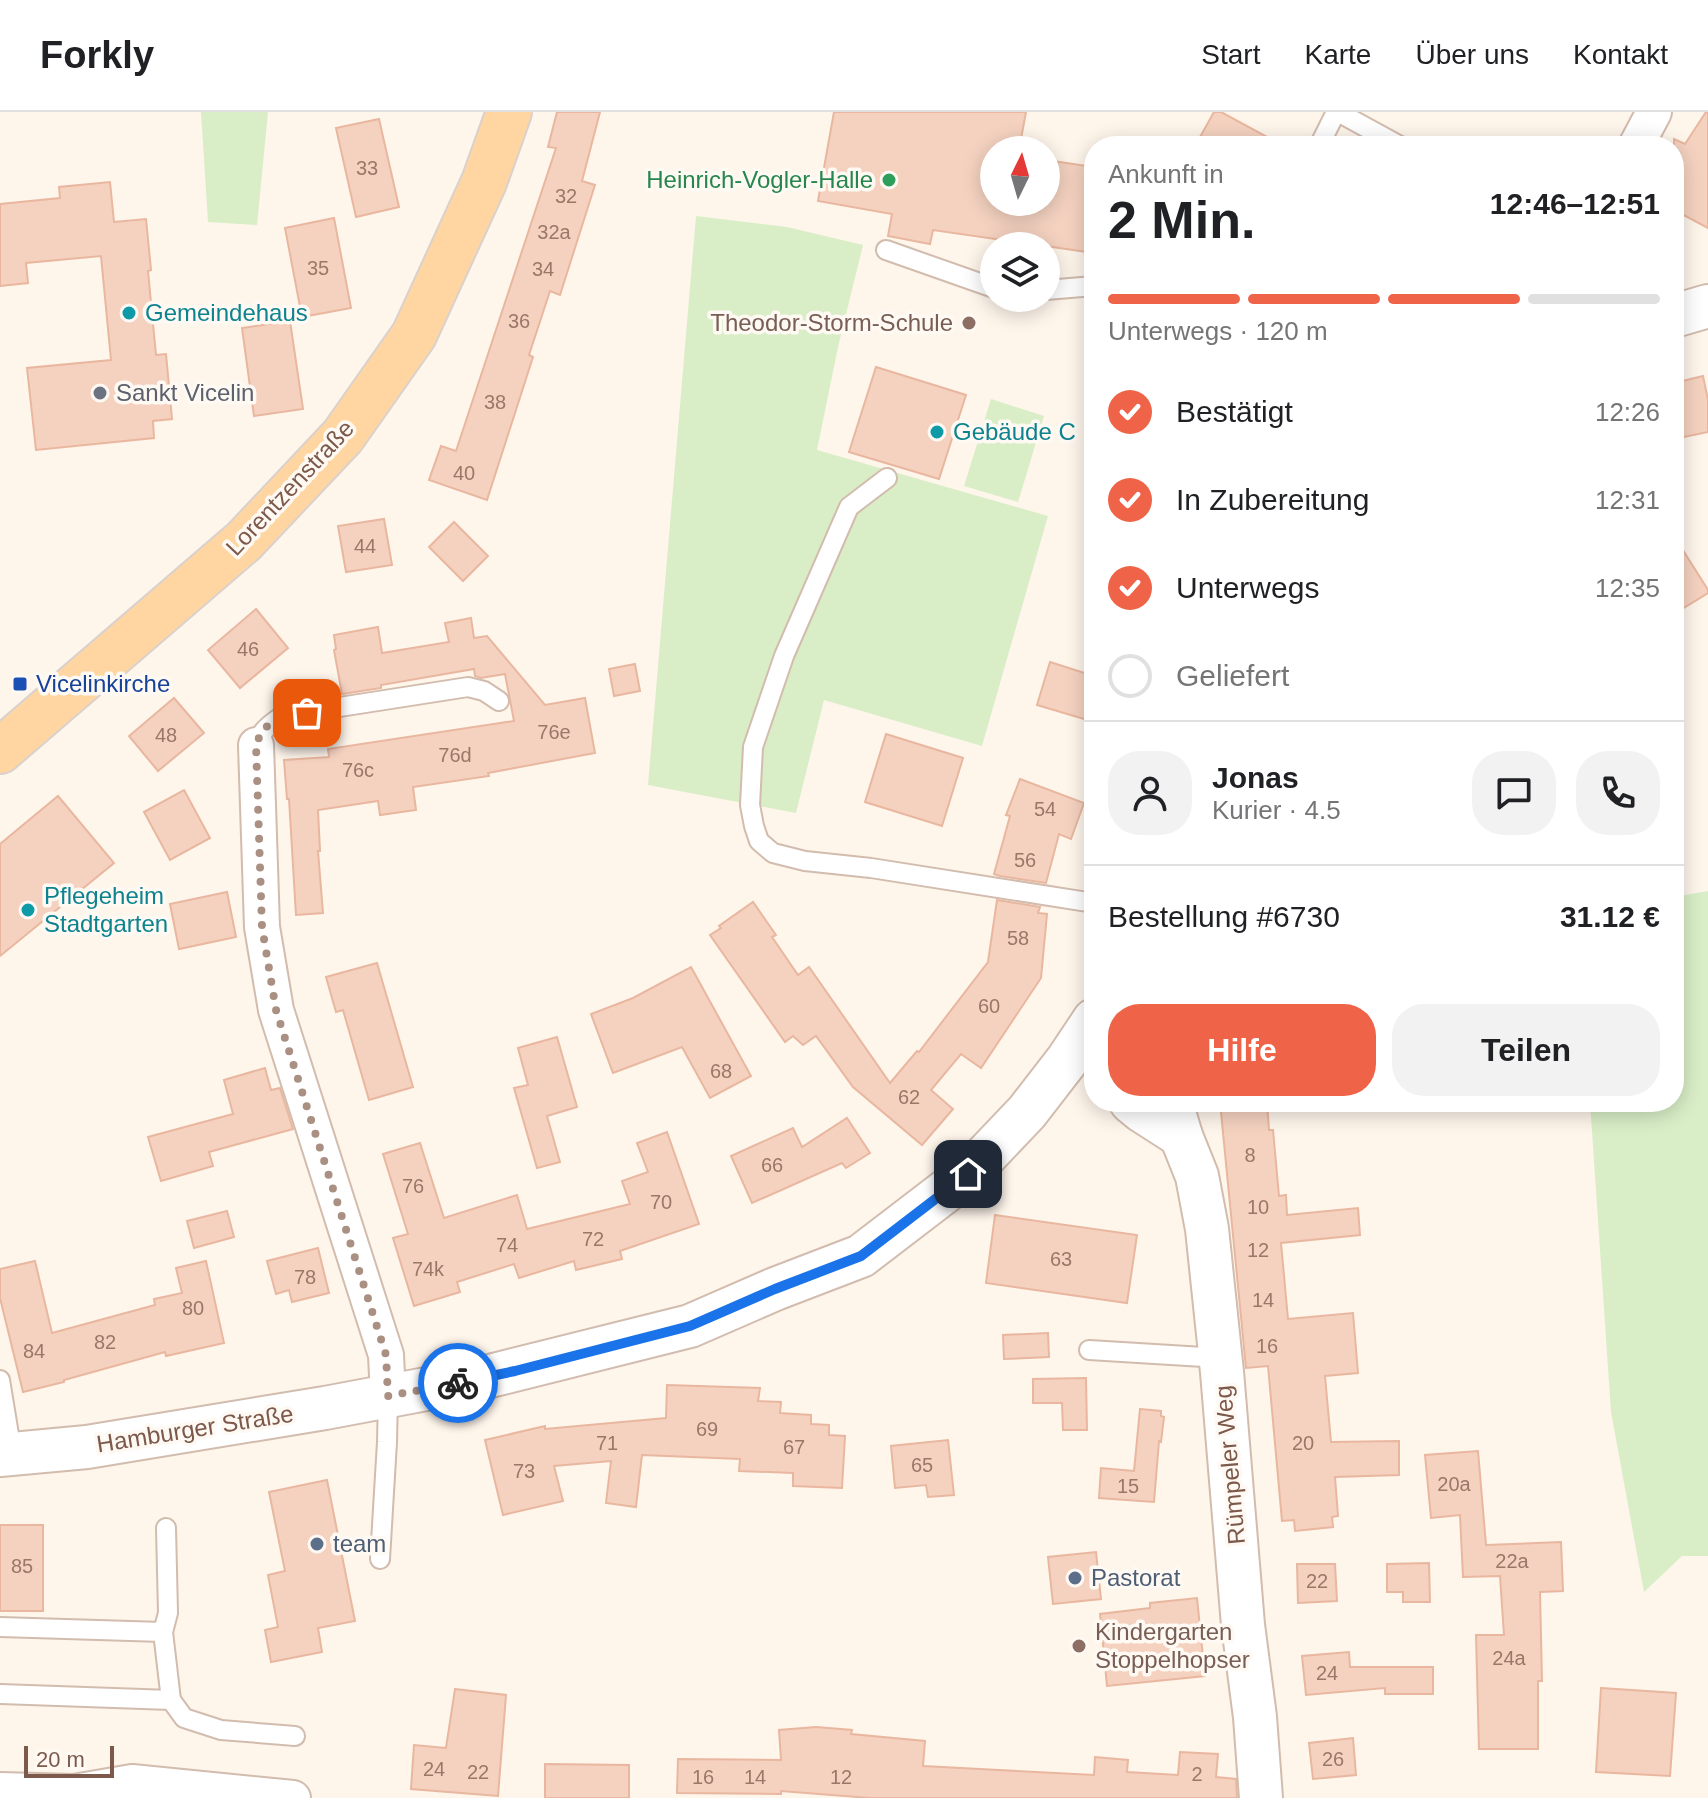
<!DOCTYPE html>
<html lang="de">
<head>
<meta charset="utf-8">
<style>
  body { margin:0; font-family:Arial,sans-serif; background:#f2f2f2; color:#202124; height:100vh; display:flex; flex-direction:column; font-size:30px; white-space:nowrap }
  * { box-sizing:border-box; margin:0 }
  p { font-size:26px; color:#757577 }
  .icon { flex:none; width:44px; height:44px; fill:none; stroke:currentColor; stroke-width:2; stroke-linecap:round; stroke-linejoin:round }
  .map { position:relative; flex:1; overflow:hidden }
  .sheet { position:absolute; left:1084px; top:24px; width:600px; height:976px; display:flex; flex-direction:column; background:#fff; border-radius:32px; box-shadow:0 4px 20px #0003 }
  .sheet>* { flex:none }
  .needle { width:52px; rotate:5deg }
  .buttons { position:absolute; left:980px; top:24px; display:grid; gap:16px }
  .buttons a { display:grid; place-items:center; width:80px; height:80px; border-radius:50%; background:#fff; box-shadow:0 4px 20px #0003; font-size:40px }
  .scale { position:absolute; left:24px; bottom:20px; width:90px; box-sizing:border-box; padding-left:8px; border:4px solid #7c594b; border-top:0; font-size:22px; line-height:28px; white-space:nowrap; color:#7c594b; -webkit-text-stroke:6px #fff9f3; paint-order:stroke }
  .pin { position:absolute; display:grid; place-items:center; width:68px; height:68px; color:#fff; margin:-34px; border-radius:16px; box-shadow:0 4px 12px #0006 }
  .courier { position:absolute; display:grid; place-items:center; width:80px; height:80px; margin:-40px; border:6px solid #1a73e8; border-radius:50%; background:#fff; color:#222; box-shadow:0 2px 10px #0007 }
  .headline em { font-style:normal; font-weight:600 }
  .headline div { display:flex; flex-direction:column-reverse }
  .headline { display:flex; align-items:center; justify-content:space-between; height:136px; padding:0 24px }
  h1 { font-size:52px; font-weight:600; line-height:60px }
  .bar { display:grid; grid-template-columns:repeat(4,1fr); gap:12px 8px; align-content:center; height:96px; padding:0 24px }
  .bar i { height:10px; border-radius:6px; background:#e0e0e0 }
  .bar .active { background:#ef6449 }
  .bar p { grid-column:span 4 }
  .line { display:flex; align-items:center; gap:20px; padding:0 24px; border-top:2px solid #e0e0e0 }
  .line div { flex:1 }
  .round { display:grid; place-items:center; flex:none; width:84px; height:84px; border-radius:32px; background:#f2f2f2 }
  ol { padding:0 24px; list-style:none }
  li { display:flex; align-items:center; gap:24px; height:88px }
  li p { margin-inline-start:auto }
  li .icon { padding:8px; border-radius:50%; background:#ef6449; color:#fff; stroke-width:4 }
  li:last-child { color:#757577 }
  li i { width:44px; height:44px; border:4px solid #e0e0e0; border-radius:50% }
  .action { display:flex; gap:16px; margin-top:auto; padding:16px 24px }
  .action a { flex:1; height:92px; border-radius:32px; background:#ef6449; color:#fff; font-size:32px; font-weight:600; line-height:92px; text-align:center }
  .action a+a { background:#f2f2f2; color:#202124 }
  header { display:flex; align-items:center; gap:48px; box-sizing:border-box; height:112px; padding:0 40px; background:#fff; border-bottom:2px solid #e0e0e0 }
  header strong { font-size:38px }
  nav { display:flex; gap:44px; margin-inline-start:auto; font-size:28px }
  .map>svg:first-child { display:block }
</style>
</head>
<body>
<header>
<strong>Forkly</strong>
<nav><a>Start</a><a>Karte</a><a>Über uns</a><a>Kontakt</a></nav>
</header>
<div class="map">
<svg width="1708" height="1686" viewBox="0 0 1708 1686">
  <rect width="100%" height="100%" fill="#fef5eb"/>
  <g fill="#d9eec7">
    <path d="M201,0h67l-11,113 -49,-3z"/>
    <path d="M696,104l91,11 76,18 -25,102 -21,103 231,66 -66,230 -158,-46 -28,113 -148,-28z"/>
    <path d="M991,287l53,17 -26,86 -54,-16z"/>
    <path d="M1708,779v665h-26l-38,36 -33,-180 -21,-310h84v-205z"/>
  </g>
  <g fill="#f5d2c0" stroke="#e9b79f" stroke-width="2">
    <path d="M557,0h43l-18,69 13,4 -35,110 -10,-4 -21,64 4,2 -46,143 -58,-20 12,-34 15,5 100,-303 -8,-1z"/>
    <path d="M834,0h192l-7,38h-25v52h52v-42l48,7v86l-161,-23 -3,14 -42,-8 4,-22 -74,-13z"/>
    <path d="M1214,0h7l63,34h-89z"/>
    <path d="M1706,0h2v116l-34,-18v-71l11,5z"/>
    <path d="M379,7l20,88 -43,10 -20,-89z"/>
    <path d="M110,70l4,40 32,-3 5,51 -3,1 8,84 10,-1 6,65 -19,2 1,17 -118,12 -9,-82 84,-8 -10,-104 -75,7 2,20 -28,3v-82l60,-6 -1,-11z"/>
    <path d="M334,106l17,90 -49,9 -17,-89z"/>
    <path d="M290,209l13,88 -49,7 -12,-88z"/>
    <path d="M876,255l90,28 -27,84 -90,-27z"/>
    <path d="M1703,264l5,24v32l-34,7v-56z"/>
    <path d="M384,407l8,46 -46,7 -8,-46z"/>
    <path d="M454,410l34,34 -25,25 -34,-34z"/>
    <path d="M1674,424l34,54v3l-34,21z"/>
    <path d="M256,497l32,39 -48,40 -32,-38z"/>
    <path d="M471,506l3,20 13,-2 58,69 40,-7 10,55 -107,20 1,3 -76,11 3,23 -36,5 -2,-14 -60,9 2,41h-2l5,62 -27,2 -7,-116h-2l-3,-39 45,-3 -1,-8 186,-28 -9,-47 -24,4 -6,-2 -1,-7 -93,16v3l-39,6 -8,-44 2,-1 -2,-14 44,-8 4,26 67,-11 -4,-19z"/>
    <path d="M1050,550l44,14v46l-57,-17z"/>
    <path d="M635,552l5,27 -26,5 -5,-27z"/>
    <path d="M174,586l30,35 -46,38 -29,-35z"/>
    <path d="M886,622l77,24 -21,68 -77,-24z"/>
    <path d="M1020,667l64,24 -13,36 -12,-5 -13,49 -46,-7 -6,-2 16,-58 -4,-1z"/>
    <path d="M184,678l26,48 -40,22 -26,-48z"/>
    <path d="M58,684l56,67 -114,93v-112z"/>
    <path d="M227,780l9,45 -57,12 -9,-45z"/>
    <path d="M997,788l43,7 -2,6 9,1 -6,64 -60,90 -20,-14 -30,36 22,19 -31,36 -69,-58 -37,-51 -13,9 -10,-9 -8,6 -75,-107 11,-7 -2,-2 34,-24 23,33 -4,2 26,38 11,-8 81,116 27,-32 2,1 69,-90z"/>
    <path d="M377,851l36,124 -44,13 -26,-90 -7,2 -10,-35z"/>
    <path d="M691,855l60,109 -41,22 -28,-51 -69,26 -22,-59 42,-16z"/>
    <path d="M557,925l20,70 -30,9 13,46 -23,6 -23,-80 14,-3 -10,-37z"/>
    <path d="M265,956l6,22 9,-2 13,41 -84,23 4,14 -52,15 -13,-44 85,-23 -9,-34z"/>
    <path d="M1220,990h47l2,28h4l6,66 7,-1 1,20 71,-7 2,27 -79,8 7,76 65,-6 5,60 -33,3 6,66 68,-1v34l-64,2 3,39 -6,1 1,10 -38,4 -1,-11 -12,1 -14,-155 -22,2z"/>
    <path d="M847,1006l23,35 -24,15 -4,-5 -90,40 -21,-47 62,-28 9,19z"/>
    <path d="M667,1020l32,92 -79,27 2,8 -46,11 -2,-9 -55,17 -5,-14 -57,18 3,10 -46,14 -21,-68 15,-4 -25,-80 37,-11 24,75 73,-23 10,34 103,-25 -8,-23 26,-9 -11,-29z"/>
    <path d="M227,1099l7,26 -40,11 -7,-27z"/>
    <path d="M995,1103l142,20 -10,68 -141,-20z"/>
    <path d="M318,1136l11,45 -37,9 -3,-12 -13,4 -9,-33z"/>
    <path d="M35,1149l17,72 103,-28 -1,-6 28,-6 -6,-25 30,-7 18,82 -58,13 -1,-4 -101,28v2l-41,10 -23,-94v-29z"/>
    <path d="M1048,1221l1,24 -45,2 -1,-24z"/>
    <path d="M1086,1266l1,52h-24l-1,-27h-29v-24z"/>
    <path d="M667,1273l93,3 -2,13 23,1 -1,11 31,2v9l18,1v10l16,1 -3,52 -49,-2v-13l-54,-2 1,-12 -98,-4 -6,52 -30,-4 5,-42 -57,5 9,35 -60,14 -18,-75 60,-14v3l121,-11z"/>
    <path d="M1140,1297l21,2v5l3,1 -3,25 -2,-1 -5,61 -55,-4 2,-30 33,3z"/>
    <path d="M948,1328l6,55 -26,2 -2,-12 -31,3 -4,-42z"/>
    <path d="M1478,1339l8,94 75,-3 2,49 -23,1 2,89h-4v68h-59l-3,-114h28l-4,-59 -37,1 -3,-62 -29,3 -6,-63z"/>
    <path d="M327,1368l28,141 -37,7 4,24 -51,10 -6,-32 13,-3 -10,-52 17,-4 -16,-79z"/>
    <rect x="0" y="1413" width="43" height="86"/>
    <path d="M1096,1440l5,47 -48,5 -5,-47z"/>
    <path d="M1429,1451l1,39h-27v-10h-16v-28z"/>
    <path d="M1297,1452h38l2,37 -39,2z"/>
    <path d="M1197,1486l8,78 -98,10 -7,-72 50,-6v-5z"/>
    <path d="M1349,1540l1,15h83v27h-48v-6l-79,7 -4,-39z"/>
    <path d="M1601,1576l75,5 -6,83 -74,-4z"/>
    <path d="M455,1577l51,6 -8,101 -87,-7 3,-44 32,3z"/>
    <path d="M816,1615l36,3 -1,4 74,7 -2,25 171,9 1,-18 33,3 -1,12 51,3 2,-23 38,2 -2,23 20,2 1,19h-367l-89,-7v3l-104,-1 1,-34 103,1 -2,-30z"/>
    <path d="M1353,1626l3,37 -43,4 -4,-36z"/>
    <path d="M545,1652l84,1v33h-84z"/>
  </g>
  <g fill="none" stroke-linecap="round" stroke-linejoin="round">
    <defs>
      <g id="service">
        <path d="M1338,0l62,34"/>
        <path d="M1319,34l17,-34"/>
        <path d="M886,138l108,38"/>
        <path d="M1046,178l48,-4"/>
        <path d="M887,366l-38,29 -65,149 -31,91 -3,58 4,21 5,15 14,12 32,8 66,7 223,35"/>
        <path d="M256,633c5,-14 13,-20 26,-29l186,-29 16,4 15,10"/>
        <path d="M1089,1238l131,8"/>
        <path d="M0,1268l12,73"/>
        <path d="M380,1447l7,-117 1,-46"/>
        <path d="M0,1515l163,5 5,-19 -2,-85"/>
        <path d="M0,1582l171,6 -8,-68"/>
        <path d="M171,1588l13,18 37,12 74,6"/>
      </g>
      <g id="minor">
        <path d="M1636,34l18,-34"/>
        <path d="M256,633l6,182 14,83 110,345 2,41"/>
        <path d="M0,1678l74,2 58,-10 161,16"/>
      </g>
      <g id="tertiary">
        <path d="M1674,204l34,-10"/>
        <path d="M1131,990l11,9 39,25"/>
        <path d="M1171,990l10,34 16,40 10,53 15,143 21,253 12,92 6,81"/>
        <path d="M0,1343l87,-8 238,-39 149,-28 216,-54 85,-37 86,-33 107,-82 59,-62 41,-53 26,-39"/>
      </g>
      <path id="primary" d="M0,639l244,-210 99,-105 71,-101 70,-153 25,-70"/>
    </defs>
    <use href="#service" stroke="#d2bcae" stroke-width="22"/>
    <use href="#minor" stroke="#d2bcae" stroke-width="38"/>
    <use href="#tertiary" stroke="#d2bcae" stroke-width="46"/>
    <use href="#primary" stroke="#dad1cd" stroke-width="48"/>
    <use href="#service" stroke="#fff" stroke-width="18"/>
    <use href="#minor" stroke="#fff" stroke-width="34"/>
    <use href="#tertiary" stroke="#fff" stroke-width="42"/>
    <use href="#primary" stroke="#ffd6a1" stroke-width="44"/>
  </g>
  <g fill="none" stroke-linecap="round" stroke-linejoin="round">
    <path stroke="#aa9083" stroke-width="8" stroke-dasharray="0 14.4" d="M307,601c-25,3 -42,6 -51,32l6,182 14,83 110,345 2,41 70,-13"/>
    <path stroke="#1a73e8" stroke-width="10" d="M458,1271l57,-12 175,-45 85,-37 86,-33 107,-82"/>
  </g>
  <circle fill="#2e9e5b" stroke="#fff9f3" stroke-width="3" cx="889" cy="68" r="8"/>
  <g fill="#0f9aa8" stroke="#fff9f3" stroke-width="3">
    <circle cx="129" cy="201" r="8"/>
    <circle cx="937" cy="320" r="8"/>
    <circle cx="28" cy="798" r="8"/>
  </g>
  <g fill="#8d6e63" stroke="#fff9f3" stroke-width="3">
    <circle cx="969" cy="211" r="8"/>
    <circle cx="1079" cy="1534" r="8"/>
  </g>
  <circle fill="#6b7280" stroke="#fff9f3" stroke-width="3" cx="100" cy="281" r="8"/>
  <rect fill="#1a4fb4" stroke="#fff9f3" stroke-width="3" x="12" y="564" width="16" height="16" rx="4"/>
  <g fill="#5c6f8a" stroke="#fff9f3" stroke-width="3">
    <circle cx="317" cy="1432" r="8"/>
    <circle cx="1075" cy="1466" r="8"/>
  </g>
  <g text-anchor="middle" stroke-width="7" stroke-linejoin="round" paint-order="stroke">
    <g font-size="20" fill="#9a7768">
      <text x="367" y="63">33</text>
      <text x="566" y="91">32</text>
      <text x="554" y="127">32a</text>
      <text x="318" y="163">35</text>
      <text x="543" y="164">34</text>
      <text x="519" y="216">36</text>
      <text x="495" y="297">38</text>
      <text x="464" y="368">40</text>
      <text x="365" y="441">44</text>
      <text x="248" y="544">46</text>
      <text x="554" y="627">76e</text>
      <text x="166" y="630">48</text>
      <text x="455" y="650">76d</text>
      <text x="358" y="665">76c</text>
      <text x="1045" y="704">54</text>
      <text x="1025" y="755">56</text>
      <text x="1018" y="833">58</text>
      <text x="989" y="901">60</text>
      <text x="721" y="966">68</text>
      <text x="909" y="992">62</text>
      <text x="1250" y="1050">8</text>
      <text x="772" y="1060">66</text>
      <text x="413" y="1081">76</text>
      <text x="661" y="1097">70</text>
      <text x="1258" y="1102">10</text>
      <text x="593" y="1134">72</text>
      <text x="507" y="1140">74</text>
      <text x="1258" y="1145">12</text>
      <text x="1061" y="1154">63</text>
      <text x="428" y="1164">74k</text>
      <text x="305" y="1172">78</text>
      <text x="1263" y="1195">14</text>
      <text x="193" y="1203">80</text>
      <text x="105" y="1237">82</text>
      <text x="1267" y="1241">16</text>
      <text x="34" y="1246">84</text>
      <text x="707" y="1324">69</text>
      <text x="607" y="1338">71</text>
      <text x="1303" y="1338">20</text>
      <text x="794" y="1342">67</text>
      <text x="922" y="1360">65</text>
      <text x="524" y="1366">73</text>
      <text x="1454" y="1379">20a</text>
      <text x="1128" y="1381">15</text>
      <text x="1512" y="1456">22a</text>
      <text x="22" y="1461">85</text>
      <text x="1317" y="1476">22</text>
      <text x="1509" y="1553">24a</text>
      <text x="1327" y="1568">24</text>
      <text x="1333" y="1654">26</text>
      <text x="434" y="1664">24</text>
      <text x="478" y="1667">22</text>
      <text x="1197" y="1669">2</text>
      <text x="703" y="1672">16</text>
      <text x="755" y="1672">14</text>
      <text x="841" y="1672">12</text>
    </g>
    <g font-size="24" fill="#27864d" stroke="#fff9f3" text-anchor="end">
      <text x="873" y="76">Heinrich-Vogler-Halle</text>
    </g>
    <g font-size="24" fill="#0d838f" stroke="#fff9f3" text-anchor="start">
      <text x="145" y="209">Gemeindehaus</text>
      <text x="953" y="328">Gebäude C</text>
      <text x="44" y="792">Pflegeheim<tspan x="44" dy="28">Stadtgarten</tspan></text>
    </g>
    <g font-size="24" fill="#785e54" stroke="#fff9f3" text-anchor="end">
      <text x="953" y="219">Theodor-Storm-Schule</text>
      <text x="1095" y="1528" text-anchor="start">Kindergarten<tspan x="1095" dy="28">Stoppelhopser</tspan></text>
    </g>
    <g font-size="24" fill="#5b616d" stroke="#fff9f3" text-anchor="start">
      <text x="116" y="289">Sankt Vicelin</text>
    </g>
    <g font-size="24" fill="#7c594b" stroke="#fff9f3">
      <text transform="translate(290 376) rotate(-47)" y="8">Lorentzenstraße</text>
      <text transform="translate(195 1317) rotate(-9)" y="8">Hamburger Straße</text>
      <text transform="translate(1230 1353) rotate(-95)" y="8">Rümpeler Weg</text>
    </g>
    <g font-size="24" fill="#164399" stroke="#fff9f3" text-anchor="start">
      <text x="36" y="580">Vicelinkirche</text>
    </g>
    <g font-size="24" fill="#4e5e75" stroke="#fff9f3" text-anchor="start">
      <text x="333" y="1440">team</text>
      <text x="1091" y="1474">Pastorat</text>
    </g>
  </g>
</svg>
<div class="buttons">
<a><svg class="needle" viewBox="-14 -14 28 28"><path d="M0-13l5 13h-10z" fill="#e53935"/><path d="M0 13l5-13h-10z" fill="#757577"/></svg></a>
<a><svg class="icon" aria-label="layers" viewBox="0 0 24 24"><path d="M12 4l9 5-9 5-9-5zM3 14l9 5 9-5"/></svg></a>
</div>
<div class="scale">20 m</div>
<div class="pin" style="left:307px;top:601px;background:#ea580c"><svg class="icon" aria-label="bag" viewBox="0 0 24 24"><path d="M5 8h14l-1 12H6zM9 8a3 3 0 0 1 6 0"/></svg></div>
<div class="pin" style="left:968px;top:1062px;background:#1f2937"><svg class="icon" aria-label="home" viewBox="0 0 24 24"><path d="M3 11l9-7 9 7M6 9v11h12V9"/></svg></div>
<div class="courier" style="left:458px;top:1271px"><svg class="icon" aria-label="bike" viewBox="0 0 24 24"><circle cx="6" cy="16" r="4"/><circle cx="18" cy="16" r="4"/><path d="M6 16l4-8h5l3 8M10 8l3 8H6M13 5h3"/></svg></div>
<section class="sheet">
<div class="headline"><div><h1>2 Min.</h1><p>Ankunft in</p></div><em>12:46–12:51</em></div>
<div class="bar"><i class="active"></i><i class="active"></i><i class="active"></i><i></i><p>Unterwegs · 120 m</p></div>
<ol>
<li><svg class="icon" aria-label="check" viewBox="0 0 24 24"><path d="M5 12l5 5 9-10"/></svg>Bestätigt<p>12:26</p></li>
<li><svg class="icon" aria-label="check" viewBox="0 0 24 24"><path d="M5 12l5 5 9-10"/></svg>In Zubereitung<p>12:31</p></li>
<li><svg class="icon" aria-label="check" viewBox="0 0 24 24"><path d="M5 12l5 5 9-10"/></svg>Unterwegs<p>12:35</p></li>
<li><i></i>Geliefert</li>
</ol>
<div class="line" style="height:144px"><a class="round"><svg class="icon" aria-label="person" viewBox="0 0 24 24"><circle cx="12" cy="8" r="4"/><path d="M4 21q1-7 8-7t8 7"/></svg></a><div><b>Jonas</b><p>Kurier · 4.5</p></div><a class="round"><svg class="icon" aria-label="chat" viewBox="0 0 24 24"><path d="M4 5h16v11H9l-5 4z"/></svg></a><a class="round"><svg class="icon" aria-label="phone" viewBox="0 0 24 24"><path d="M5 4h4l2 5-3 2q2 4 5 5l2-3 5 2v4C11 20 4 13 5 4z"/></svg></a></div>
<div class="line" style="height:104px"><div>Bestellung #6730</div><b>31.12 €</b></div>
<div class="action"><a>Hilfe</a><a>Teilen</a></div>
</section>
</div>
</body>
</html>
